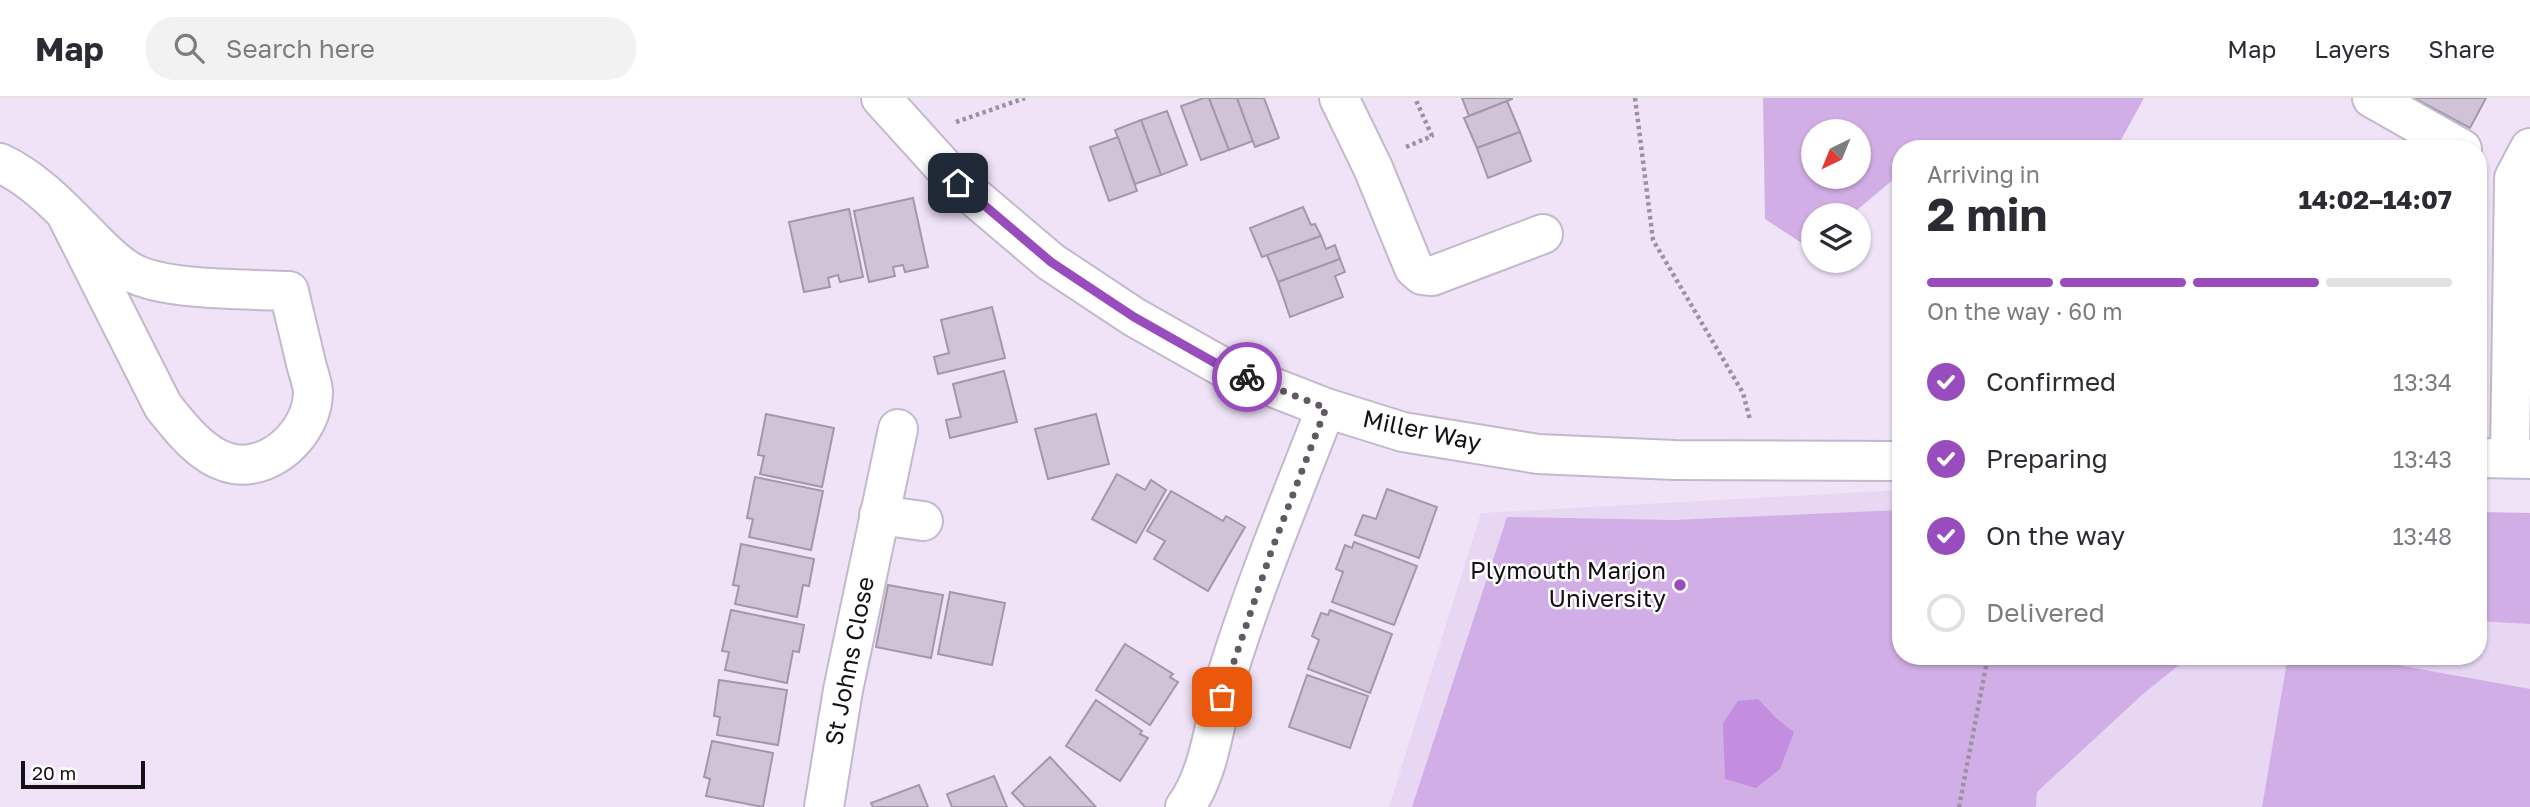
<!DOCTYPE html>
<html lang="en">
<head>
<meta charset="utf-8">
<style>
  body { margin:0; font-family:"Golos Text",sans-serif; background:#f2f2f3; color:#2b2b33; height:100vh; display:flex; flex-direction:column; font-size:26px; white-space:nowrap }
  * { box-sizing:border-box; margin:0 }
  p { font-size:23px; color:#7c7c81 }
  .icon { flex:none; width:38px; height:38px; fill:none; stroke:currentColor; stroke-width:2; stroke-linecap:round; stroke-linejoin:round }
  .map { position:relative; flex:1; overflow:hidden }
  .side { position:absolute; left:1892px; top:42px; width:595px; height:525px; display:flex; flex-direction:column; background:#fff; border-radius:28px; box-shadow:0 2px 5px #0004 }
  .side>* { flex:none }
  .needle { width:46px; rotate:223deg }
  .fabs { position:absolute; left:1801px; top:21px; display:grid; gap:14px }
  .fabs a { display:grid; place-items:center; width:70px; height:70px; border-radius:50%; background:#fff; box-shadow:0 2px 5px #0004; font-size:35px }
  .scale { position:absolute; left:21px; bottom:18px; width:124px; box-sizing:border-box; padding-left:7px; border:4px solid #141016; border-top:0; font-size:19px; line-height:24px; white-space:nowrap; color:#141016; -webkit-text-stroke:5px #fff; paint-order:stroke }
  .pin { position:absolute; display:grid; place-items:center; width:60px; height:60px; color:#fff; margin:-30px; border-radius:14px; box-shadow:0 4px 10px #0006 }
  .courier { position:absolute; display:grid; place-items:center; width:70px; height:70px; margin:-35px; border:5px solid #994cbe; border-radius:50%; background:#fff; color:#222; box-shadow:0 2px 9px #0007 }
  .headline em { font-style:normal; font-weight:700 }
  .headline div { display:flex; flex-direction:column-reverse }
  .headline { display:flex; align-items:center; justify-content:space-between; height:119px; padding:0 35px }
  h1 { font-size:46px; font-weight:700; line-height:52px }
  .bar { display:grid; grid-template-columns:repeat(4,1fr); gap:10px 7px; align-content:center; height:84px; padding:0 35px }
  .bar i { height:9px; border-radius:5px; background:#e1e1e2 }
  .bar .current { background:#994cbe }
  .bar p { grid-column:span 4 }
  ol { padding:0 35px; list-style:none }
  li { display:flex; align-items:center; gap:21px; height:77px }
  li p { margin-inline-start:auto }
  li .icon { padding:7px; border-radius:50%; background:#994cbe; color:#fff; stroke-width:4 }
  li:last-child { color:#7c7c81 }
  li i { width:38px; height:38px; border:4px solid #e1e1e2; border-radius:50% }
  header { display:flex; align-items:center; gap:42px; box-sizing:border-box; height:98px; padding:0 35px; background:#fff; border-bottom:2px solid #e1e1e2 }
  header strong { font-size:33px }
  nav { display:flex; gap:38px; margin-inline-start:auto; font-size:24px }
  .search { width:490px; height:63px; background:#f2f2f3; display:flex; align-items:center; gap:18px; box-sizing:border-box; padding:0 24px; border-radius:28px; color:#7c7c81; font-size:26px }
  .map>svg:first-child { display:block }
</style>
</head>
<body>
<header>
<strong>Map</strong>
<div class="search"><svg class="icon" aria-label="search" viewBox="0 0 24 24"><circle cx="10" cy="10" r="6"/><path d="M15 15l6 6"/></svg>Search here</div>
<nav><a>Map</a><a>Layers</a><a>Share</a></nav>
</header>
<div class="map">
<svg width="2530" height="709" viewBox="0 0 2530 709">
  <rect width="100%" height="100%" fill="#f0e3f8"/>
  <path fill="#e8d7f2" d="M1900,392v166h578v-144l52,1v294h-1141l92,-294z"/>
  <g fill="#d2aee6" fill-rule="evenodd">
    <path d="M1763,0h381l-28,51h-216v25l-49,41h-38v32l-2,2 -46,-30zM1858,33v46h-45v-46z"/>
    <path d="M1900,412v146h290l-47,38 -106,98 -1,15h-624l95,-290 167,3z"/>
    <path d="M2478,414l52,1v111l-52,-3z"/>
    <path d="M2288,558h60l182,33v118h-268z"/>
  </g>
  <path fill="#c38ee0" d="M1758,601l19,20 17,13 -14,37 -24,19 -31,-9 -2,-56 15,-22z"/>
  <g fill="#d0c3d7" stroke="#a397aa" stroke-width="2">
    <path d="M1204,0h5l20,52 -28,10 -20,-54z"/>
    <path d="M1209,0h28l16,43 -24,9z"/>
    <path d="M1237,0h27l15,40 -24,9z"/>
    <path d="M1462,0h50v1l-43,17z"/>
    <path d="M2414,0h72l-16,30z"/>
    <path d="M1507,3l13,31 -43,16 -13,-30z"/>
    <path d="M1167,13l20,54 -26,10 -20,-55z"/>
    <path d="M1141,22l20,55 -26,9 -20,-54z"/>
    <path d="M1520,34l11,29 -43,17 -11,-30z"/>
    <path d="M1118,39l19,54 -28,10 -19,-54z"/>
    <path d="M913,100l15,69 -23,5 -2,-7 -10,2 2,9 -26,6 -15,-71z"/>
    <path d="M1303,109l8,18 4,-1 6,12 -59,21 -12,-29z"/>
    <path d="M849,111l14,68 -23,5 -2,-7 -10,3 2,9 -26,5 -15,-70z"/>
    <path d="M1321,138l5,13 9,-4 5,14 -62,23 -11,-27z"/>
    <path d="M1340,161l5,13 -10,4 8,21 -53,20 -12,-35z"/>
    <path d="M992,209l13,51 -67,16 -4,-17 15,-4 -8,-33z"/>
    <path d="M1004,273l13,51 -67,16 -4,-18 15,-3 -8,-33z"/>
    <path d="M766,316l68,14 -12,59 -62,-13 4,-18 -6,-1z"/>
    <path d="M1096,316l13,50 -61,15 -13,-50z"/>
    <path d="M1117,376l28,16 6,-10 15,10 -30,53 -44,-24z"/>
    <path d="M755,379l68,14 -12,59 -62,-13 4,-18 -6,-1z"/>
    <path d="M1387,391l50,18 -18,51 -64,-23 8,-20 13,4z"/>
    <path d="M1171,393l52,30 3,-5 19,11 -37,64 -54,-32 11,-18 -18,-10z"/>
    <path d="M1354,444l63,24 -23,59 -62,-23 11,-30 -7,-3 9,-24 7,3z"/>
    <path d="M741,446l73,15 -5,27 -6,-1 -6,32 -62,-13 4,-18 -6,-1z"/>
    <path d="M888,487l55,10 -12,63 -55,-11z"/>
    <path d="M950,494l55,11 -13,62 -54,-11z"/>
    <path d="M731,512l73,15 -5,27 -6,-1 -6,32 -62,-13 4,-18 -7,-1z"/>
    <path d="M1330,512l62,24 -22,59 -62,-24 11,-29 -7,-4 9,-23 7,2z"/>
    <path d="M1125,546l48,30 -3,3 8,5 -28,43 -54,-35z"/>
    <path d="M1307,577l61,21 -18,52 -61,-21z"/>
    <path d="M719,582l68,10 -9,55 -61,-10 3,-18 -6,-1z"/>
    <path d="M1096,602l46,31 -2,3 8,4 -28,43 -54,-35z"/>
    <path d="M712,643l61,12 -10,54 -57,-11 4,-17 -6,-2z"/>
    <path d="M1050,659l46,50h-71l-13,-14z"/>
    <path d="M994,678l13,31h-55l-5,-13z"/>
    <path d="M919,687l9,22h-55l-2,-4z"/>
  </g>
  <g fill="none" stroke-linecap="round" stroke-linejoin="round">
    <defs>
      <g id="minor">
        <path d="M881,0l77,85 93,79 83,55 92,52 100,39 77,24 135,22 136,6 226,1"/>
        <path d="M1339,0l34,70 41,100 8,7 10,1 111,-42"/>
        <path d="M2372,0l90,51"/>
        <path d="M0,65c35,16 63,47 90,74 12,12 26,27 41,35 33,19 117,17 158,19 5,23 11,46 16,68 2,10 7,22 8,32 1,41 -45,85 -87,71 -26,-8 -46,-35 -63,-56l-98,-194"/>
        <path d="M2510,360l4,-280 16,-30"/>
        <path d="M879,417l44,6"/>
        <path d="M824,709l19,-117 55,-261"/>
        <path d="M1185,709c26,-35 30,-91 42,-132 28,-91 65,-179 99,-267"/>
      </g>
      <path id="major" d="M2478,360l52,1"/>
    </defs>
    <use href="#minor" stroke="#c4b8cc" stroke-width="42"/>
    <use href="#major" stroke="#c4b8cc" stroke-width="42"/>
    <g stroke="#9b92a1" stroke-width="4.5" stroke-dasharray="3.5 3.5" stroke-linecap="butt">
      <path d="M1635,0l18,142 90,153 7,27"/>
      <path d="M956,24l69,-24"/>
      <path d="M1406,49l26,-11 -17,-38"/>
      <path d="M1959,709l29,-151"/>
    </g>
    <use href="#minor" stroke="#fff" stroke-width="38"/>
    <use href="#major" stroke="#fff" stroke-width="38"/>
  </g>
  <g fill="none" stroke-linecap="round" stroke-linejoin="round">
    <path stroke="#615a65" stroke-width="7" stroke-dasharray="0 12.6" d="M1222,599l49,-145 55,-144 -79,-31"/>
    <path stroke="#994cbe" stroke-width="9" d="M958,85l93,79 83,55 92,52 21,8"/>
  </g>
  <circle fill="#994cbe" stroke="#fff" stroke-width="2.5" cx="1680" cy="487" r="7"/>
  <g text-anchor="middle" stroke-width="5" stroke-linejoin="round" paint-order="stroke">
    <g font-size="24" fill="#141016" stroke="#fff">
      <text transform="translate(1422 333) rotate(12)" y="8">Miller Way</text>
      <text transform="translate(850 563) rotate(-79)" y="8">St Johns Close</text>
    </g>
    <g font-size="24" fill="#141016" stroke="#fff" text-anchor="end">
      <text x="1666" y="481">Plymouth Marjon<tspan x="1666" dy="28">University</tspan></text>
    </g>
  </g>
</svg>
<div class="fabs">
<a><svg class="needle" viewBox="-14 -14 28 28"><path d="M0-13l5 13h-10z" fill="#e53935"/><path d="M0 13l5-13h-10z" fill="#7c7c81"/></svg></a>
<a><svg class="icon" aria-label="layers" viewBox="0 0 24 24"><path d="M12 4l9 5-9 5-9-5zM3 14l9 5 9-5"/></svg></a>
</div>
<div class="scale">20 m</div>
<div class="pin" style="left:1222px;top:599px;background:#ea580c"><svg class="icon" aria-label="bag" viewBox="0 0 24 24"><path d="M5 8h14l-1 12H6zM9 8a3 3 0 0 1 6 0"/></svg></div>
<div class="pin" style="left:958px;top:85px;background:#1f2937"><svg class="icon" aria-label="home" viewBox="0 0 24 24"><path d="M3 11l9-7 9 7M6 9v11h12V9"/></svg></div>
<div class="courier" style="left:1247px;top:279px"><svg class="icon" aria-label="bike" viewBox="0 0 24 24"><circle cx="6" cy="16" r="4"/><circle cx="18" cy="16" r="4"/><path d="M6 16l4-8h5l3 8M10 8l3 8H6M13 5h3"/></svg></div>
<section class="side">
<div class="headline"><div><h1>2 min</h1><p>Arriving in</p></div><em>14:02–14:07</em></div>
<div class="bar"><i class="current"></i><i class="current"></i><i class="current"></i><i></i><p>On the way · 60 m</p></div>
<ol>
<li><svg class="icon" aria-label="check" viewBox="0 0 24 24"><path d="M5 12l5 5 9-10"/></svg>Confirmed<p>13:34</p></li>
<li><svg class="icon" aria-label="check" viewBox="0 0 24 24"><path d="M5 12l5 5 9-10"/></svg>Preparing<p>13:43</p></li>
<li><svg class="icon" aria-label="check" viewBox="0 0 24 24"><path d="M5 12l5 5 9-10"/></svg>On the way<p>13:48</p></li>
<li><i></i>Delivered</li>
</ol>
</section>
</div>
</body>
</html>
